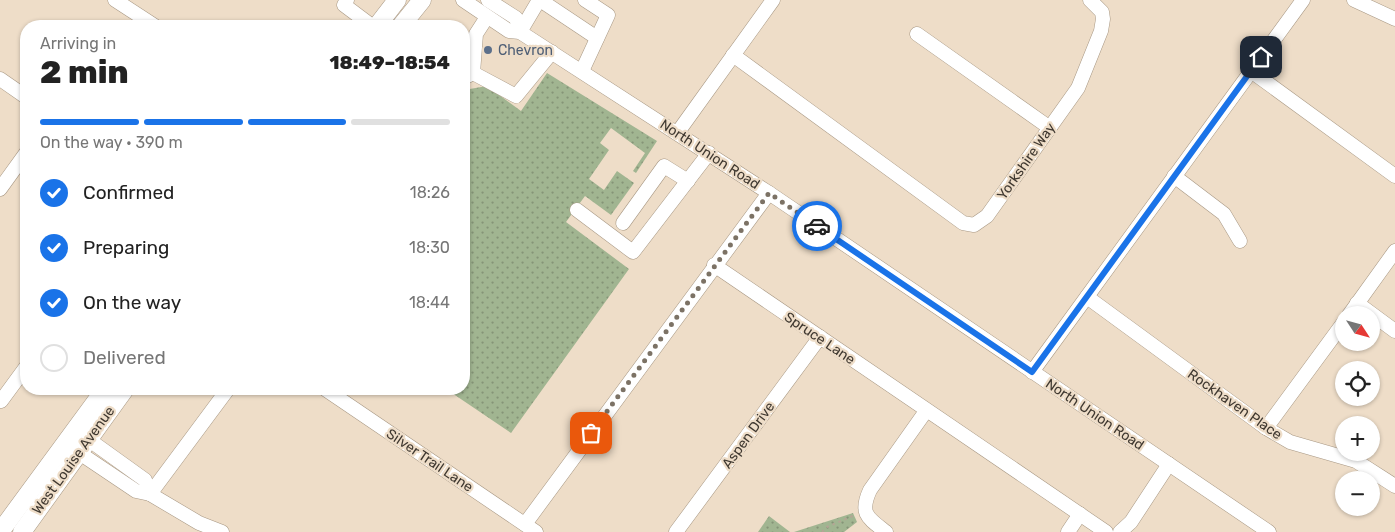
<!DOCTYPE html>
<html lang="en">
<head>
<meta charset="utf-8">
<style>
  body { margin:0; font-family:Rubik,sans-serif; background:#f2f2f2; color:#222; height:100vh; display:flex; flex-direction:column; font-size:19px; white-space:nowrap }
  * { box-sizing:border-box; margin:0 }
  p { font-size:16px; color:#767676 }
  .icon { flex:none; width:28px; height:28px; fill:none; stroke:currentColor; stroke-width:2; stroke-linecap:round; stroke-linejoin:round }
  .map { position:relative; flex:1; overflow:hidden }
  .panel { position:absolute; left:20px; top:20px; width:450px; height:375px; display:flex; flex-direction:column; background:#fff; border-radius:20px; box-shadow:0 1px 4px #0004 }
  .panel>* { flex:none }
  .needle { width:32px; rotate:126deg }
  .buttons { position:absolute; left:1335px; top:306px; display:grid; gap:10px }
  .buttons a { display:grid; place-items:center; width:45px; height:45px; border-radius:50%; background:#fff; box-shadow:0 1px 4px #0004; font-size:25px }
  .pin { position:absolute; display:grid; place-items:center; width:42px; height:42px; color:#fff; margin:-21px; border-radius:10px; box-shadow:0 2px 8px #0006 }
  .courier { position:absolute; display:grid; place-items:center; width:50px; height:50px; margin:-25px; border:4px solid #1a73e8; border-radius:50%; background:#fff; color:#222; box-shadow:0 1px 6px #0007 }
  .head em { font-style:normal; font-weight:800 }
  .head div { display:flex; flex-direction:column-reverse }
  .head { display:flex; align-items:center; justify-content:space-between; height:85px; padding:0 20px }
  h1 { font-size:32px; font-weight:800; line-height:38px }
  .bar { display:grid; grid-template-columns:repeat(4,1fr); gap:8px 5px; align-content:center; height:60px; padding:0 20px }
  .bar i { height:6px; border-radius:4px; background:#e0e0e0 }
  .bar .on { background:#1a73e8 }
  .bar p { grid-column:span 4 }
  ol { padding:0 20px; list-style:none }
  li { display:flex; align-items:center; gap:15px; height:55px }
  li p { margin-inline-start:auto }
  li .icon { padding:5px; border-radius:50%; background:#1a73e8; color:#fff; stroke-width:4 }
  li:last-child { color:#767676 }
  li i { width:28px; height:28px; border:2px solid #e0e0e0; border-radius:50% }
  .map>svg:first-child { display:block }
</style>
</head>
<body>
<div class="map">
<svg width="1395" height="532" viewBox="0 0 1395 532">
  <defs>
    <pattern id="grass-dots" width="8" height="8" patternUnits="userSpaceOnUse" patternTransform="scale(1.25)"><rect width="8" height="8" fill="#a1b591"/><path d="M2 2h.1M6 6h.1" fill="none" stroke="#859477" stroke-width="1.8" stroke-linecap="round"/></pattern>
  </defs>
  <rect width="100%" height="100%" fill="#eeddc8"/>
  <g fill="url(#grass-dots)">
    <path d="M547,73l110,68 -21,32 -3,-2 12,-18 -34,-25 -11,15 9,7 -20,29 15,11 13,-19 17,12 -23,32 -26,-19 -19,26 63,47 -118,164 -65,-44h18v-299l23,-4 34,25z"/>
    <path d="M853,513l4,9 -13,10h-50z"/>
    <path d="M769,516l21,16h-32z"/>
  </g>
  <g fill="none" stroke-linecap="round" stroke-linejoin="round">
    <defs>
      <g id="minor">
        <path d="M115,0l40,26"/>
        <path d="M347,0l-3,5 28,21"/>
        <path d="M463,0l46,31 11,1 249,161 500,339"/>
        <path d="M488,0l28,18 4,14"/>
        <path d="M540,0l57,38"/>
        <path d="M1354,0l41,19"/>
        <path d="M520,32l19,-32"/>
        <path d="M917,34l133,94"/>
        <path d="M733,55l230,168 11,2 13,-9 91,-128 23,-57 2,-12 -1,-7 -12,-12"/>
        <path d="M582,71l26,-56 -23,-15"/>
        <path d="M1251,71l144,105"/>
        <path d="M473,73l3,-39 11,-17"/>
        <path d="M464,78l9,-5 43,23 36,-44"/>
        <path d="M0,79l26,18"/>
        <path d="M678,132l95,-132"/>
        <path d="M1174,176l50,38 16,27"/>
        <path d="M0,189l26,-36"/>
        <path d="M577,210l56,42 76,-99"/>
        <path d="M623,223l41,-57 24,15"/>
        <path d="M714,265l392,267"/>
        <path d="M1087,297l179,131 24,14 66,19 39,25"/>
        <path d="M1357,303l38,28"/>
        <path d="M1349,315l46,-64"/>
        <path d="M1032,372l271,-372"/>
        <path d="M325,389l211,143"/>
        <path d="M1,401l25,-34"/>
        <path d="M1266,428l78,-106"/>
        <path d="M81,434l64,46 5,14"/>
        <path d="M72,448l64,43 14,3 49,29 23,9"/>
        <path d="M150,494l78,-105"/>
        <path d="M525,524l244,-331"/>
        <path d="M676,532l144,-195"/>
        <path d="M886,532c-18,-14 -27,-18 -16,-42l56,-79"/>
        <path d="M1068,532l12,-18"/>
        <path d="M1120,532l11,-10 38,-58"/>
      </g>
      <g id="major">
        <path d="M377,26l20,-26"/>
        <path d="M401,26l21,-26"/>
        <path d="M0,532l105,-143"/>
        <path d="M22,532l103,-143"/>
      </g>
    </defs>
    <use href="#minor" stroke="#a89884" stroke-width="15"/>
    <use href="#major" stroke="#a89884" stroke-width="19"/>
    <path stroke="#b4a695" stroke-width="2" stroke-dasharray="2.5 4" stroke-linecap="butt" d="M822,532l5,-5 28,-12"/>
    <use href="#minor" stroke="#fff" stroke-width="14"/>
    <use href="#major" stroke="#fff" stroke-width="18"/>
  </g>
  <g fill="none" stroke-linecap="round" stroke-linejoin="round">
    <path stroke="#7c7265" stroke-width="5" stroke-dasharray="0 9" d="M591,433l178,-240 48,33"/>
    <path stroke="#1a73e8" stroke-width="6" d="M817,226l215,146 229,-315"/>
  </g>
  <circle fill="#5c6f8a" stroke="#eeddc8" stroke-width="2" cx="488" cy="50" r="5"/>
  <g text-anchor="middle" stroke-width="4.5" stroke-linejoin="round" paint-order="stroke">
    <g font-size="14" fill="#4e5e75" stroke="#eeddc8" text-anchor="start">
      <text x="498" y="55">Chevron</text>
    </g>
    <g font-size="14" fill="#3f3830" stroke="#eeddc8">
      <text transform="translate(710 154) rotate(33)" y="5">North Union Road</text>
      <text transform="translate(1026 161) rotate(-55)" y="5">Yorkshire Way</text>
      <text transform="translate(820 338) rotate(34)" y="5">Spruce Lane</text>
      <text transform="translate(1235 404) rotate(35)" y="5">Rockhaven Place</text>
      <text transform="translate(1095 414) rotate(34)" y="5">North Union Road</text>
      <text transform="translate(748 435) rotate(-54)" y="5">Aspen Drive</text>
      <text transform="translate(73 460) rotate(-54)" y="5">West Louise Avenue</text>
      <text transform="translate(430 460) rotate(34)" y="5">Silver Trail Lane</text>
    </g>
  </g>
</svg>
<div class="buttons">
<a><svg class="needle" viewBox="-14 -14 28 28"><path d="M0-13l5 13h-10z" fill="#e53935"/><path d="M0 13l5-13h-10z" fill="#767676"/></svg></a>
<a><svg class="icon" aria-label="locate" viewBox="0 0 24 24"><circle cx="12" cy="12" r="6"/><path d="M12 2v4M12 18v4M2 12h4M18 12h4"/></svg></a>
<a>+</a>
<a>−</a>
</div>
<div class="pin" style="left:591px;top:433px;background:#ea580c"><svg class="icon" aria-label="bag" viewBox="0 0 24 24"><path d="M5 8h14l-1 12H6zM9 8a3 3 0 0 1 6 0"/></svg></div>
<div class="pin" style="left:1261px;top:57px;background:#1f2937"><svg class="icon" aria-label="home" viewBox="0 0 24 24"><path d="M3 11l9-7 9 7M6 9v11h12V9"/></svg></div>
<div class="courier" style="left:817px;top:226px"><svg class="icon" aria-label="car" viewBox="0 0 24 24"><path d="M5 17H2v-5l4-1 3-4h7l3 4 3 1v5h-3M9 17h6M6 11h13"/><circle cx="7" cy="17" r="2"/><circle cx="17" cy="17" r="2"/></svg></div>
<section class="panel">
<div class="head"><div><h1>2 min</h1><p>Arriving in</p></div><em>18:49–18:54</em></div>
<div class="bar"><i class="on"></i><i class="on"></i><i class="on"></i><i></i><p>On the way · 390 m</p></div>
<ol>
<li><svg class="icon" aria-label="check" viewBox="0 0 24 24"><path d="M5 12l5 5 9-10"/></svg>Confirmed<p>18:26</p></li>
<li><svg class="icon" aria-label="check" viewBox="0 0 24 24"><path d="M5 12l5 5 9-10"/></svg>Preparing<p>18:30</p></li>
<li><svg class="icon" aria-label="check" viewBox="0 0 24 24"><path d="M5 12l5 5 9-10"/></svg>On the way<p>18:44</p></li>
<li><i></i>Delivered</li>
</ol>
</section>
</div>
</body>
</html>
